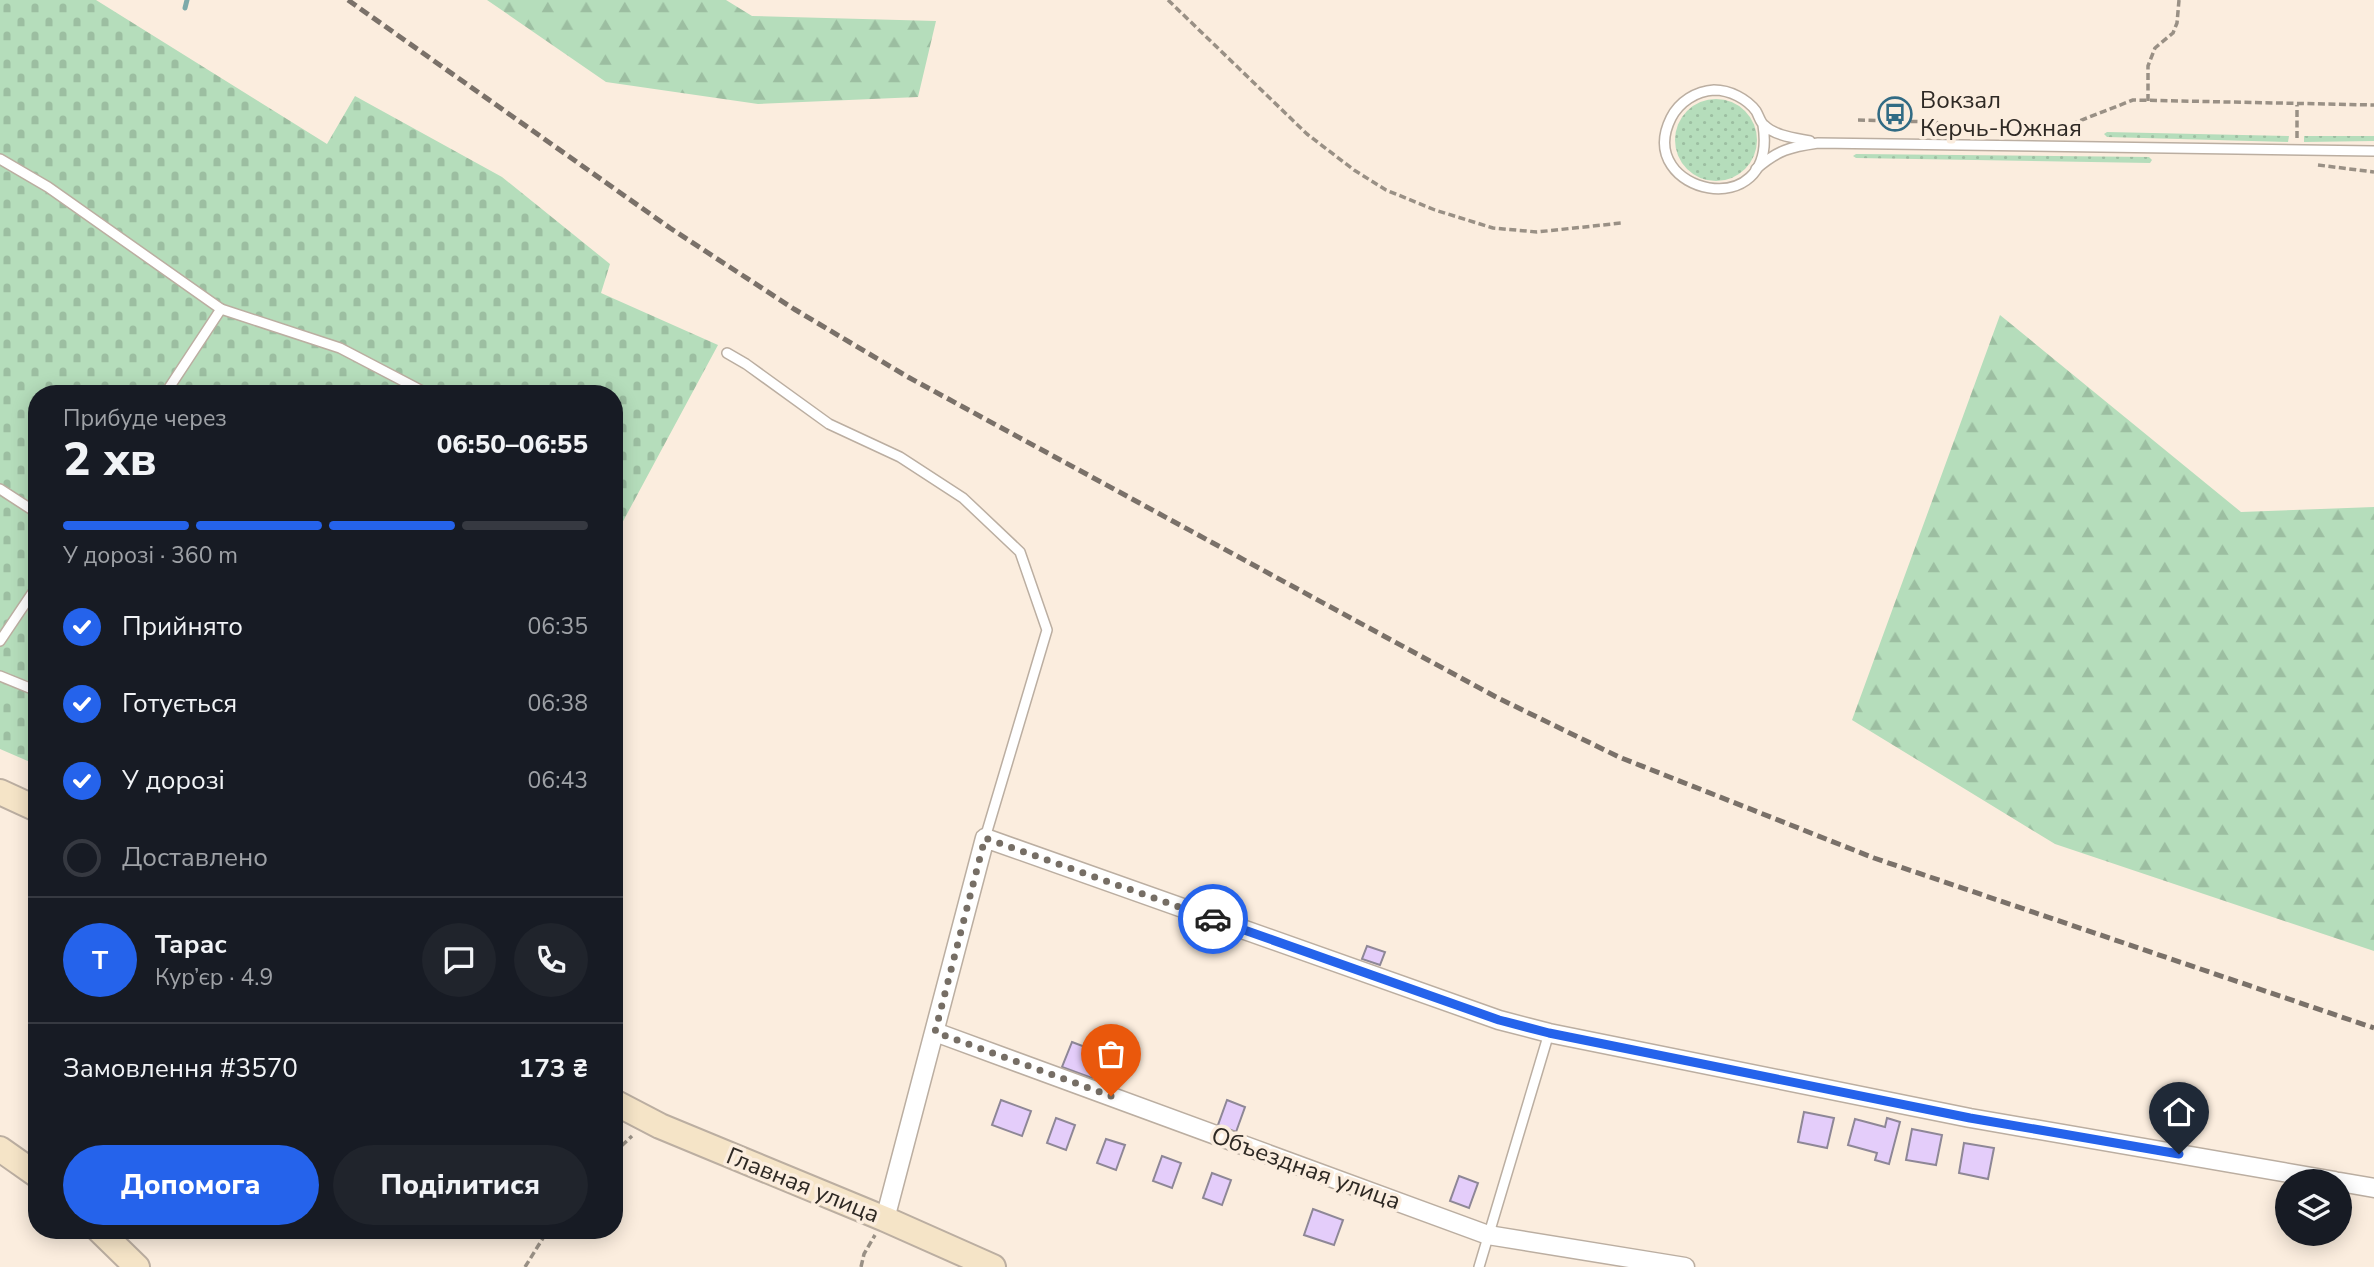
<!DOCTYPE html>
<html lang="uk">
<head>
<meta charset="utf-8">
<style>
  body { margin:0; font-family:"Nunito Sans",sans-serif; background:#20242c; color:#f1f3f6; height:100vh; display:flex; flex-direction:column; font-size:26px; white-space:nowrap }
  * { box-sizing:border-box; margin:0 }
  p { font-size:23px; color:#9ea1a6 }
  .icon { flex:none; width:38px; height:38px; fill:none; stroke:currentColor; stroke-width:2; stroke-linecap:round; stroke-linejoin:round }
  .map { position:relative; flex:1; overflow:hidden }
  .details { position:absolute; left:28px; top:385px; width:595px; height:854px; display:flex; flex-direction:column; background:#171b24; border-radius:28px; box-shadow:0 4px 18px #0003 }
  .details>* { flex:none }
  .controls { position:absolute; left:2275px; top:1169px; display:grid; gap:14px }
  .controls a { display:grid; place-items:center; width:77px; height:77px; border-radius:50%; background:#171b24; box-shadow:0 4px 18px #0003; font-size:35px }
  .pin { position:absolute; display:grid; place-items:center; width:60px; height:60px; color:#fff; margin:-72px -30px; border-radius:50% 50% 50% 0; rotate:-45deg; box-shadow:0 0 7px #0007 }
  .pin .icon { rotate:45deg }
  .courier { position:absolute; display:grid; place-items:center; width:70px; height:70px; margin:-35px; border:5px solid #2563eb; border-radius:50%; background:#fff; color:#222; box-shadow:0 2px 9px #0007 }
  .overview em { font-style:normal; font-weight:800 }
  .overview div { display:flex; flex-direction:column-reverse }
  .overview { display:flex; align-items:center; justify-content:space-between; height:119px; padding:0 35px }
  h1 { font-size:46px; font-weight:800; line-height:52px }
  .bar { display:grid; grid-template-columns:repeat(4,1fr); gap:10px 7px; align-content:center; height:84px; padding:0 35px }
  .bar i { height:9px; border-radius:5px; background:#363941 }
  .bar .current { background:#2563eb }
  .bar p { grid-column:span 4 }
  .line { display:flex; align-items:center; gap:18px; padding:0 35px; border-top:2px solid #363941 }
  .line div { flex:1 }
  .round { display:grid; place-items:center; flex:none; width:74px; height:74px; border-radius:37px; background:#20242c }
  ol { padding:0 35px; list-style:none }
  li { display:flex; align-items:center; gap:21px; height:77px }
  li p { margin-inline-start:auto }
  li .icon { padding:7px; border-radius:50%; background:#2563eb; color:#fff; stroke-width:4 }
  li:last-child { color:#9ea1a6 }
  li i { width:38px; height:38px; border:4px solid #363941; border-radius:50% }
  .action { display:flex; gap:14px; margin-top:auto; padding:14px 35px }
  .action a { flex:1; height:80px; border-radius:42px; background:#2563eb; color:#fff; font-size:28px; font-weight:800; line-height:80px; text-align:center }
  .action a+a { background:#20242c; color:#f1f3f6 }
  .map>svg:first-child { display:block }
</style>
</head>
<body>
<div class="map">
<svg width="2374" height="1267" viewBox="0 0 2374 1267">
  <defs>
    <pattern id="grass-dots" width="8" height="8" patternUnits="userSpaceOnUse" patternTransform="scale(1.75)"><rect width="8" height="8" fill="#b5ddbb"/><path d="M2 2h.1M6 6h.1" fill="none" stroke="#9cbea1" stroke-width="1.8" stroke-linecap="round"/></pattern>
    <pattern id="forest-firs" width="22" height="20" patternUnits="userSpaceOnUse" patternTransform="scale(1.75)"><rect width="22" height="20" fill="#b5ddbb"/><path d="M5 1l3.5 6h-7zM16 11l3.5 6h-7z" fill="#9cbea1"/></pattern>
    <pattern id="cemetery-stones" width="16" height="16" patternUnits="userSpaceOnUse" patternTransform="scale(1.75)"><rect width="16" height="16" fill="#b5ddbb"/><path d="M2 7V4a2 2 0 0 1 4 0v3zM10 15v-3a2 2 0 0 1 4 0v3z" fill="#9cbea1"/></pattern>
  </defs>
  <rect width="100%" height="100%" fill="#fbedde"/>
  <g fill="url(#grass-dots)">
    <circle cx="1716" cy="140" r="41"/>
    <path d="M2107,132l182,4 -1,6 -181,-5 -3,-3z"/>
    <path d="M2304,136h70v5l-70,1z"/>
    <path d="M1856,154l293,3 3,3 -2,3 -294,-5 -3,-2z"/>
  </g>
  <g fill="url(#forest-firs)">
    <path d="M487,0h239l26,16 184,5 -18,76 -160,7 -152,-22z"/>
    <path d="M2000,315l241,197 133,-5v444l-319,-107 -203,-124z"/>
  </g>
  <path fill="url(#cemetery-stones)" d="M0,0h96l231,144 28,-48 147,81 108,87 -9,29 117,52 -104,193v-144h-577v371l-37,-16z"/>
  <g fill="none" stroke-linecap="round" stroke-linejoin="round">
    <path stroke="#7daaaa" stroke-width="5" d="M185,8l2,-8"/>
  </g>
  <g fill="#e4cdfa" stroke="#8e8796" stroke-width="2">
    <path d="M1367,946l18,6 -5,13 -18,-6z"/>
    <path d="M1072,1042l29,11 -9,25 -30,-11z"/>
    <path d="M1001,1100l30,11 -9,25 -30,-11z"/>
    <path d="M1227,1100l18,7 -9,25 -18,-7z"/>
    <path d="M1804,1112l30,6 -7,30 -29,-6z"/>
    <path d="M1056,1118l19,7 -9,25 -19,-7z"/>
    <path d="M1887,1118l13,4 -11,42 -14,-4 2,-7 -29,-8 7,-26 30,8z"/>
    <path d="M1912,1129l30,6 -6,30 -30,-5z"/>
    <path d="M1106,1139l19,6 -9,25 -19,-7z"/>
    <path d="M1964,1143l30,5 -6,31 -29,-6z"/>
    <path d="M1162,1156l19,7 -9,25 -19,-7z"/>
    <path d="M1212,1173l19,7 -9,25 -19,-7z"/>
    <path d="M1459,1176l19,7 -9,25 -19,-7z"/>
    <path d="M1313,1209l30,11 -9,25 -30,-10z"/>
  </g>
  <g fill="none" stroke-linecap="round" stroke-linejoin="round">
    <defs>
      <g id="lane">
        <path d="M1763,125c16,101 -130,69 -92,-7 8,-16 25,-27 43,-28 16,0 33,9 42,21 3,5 4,11 8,14 11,11 31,13 46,16"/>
        <path d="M0,159l48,28 173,122"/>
        <path d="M1756,169c22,-19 34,-22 62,-26l556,8"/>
        <path d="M727,353l19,11 83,60 71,33 63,41 57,54 27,78 -62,208"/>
        <path d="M165,394l56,-85 119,39 88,46"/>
        <path d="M0,489l37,24"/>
        <path d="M0,641l37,-55"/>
        <path d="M0,676l37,15"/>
        <path d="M1479,1267l70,-234"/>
      </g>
      <g id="street">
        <path d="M935,1032l553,203 197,32"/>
        <path d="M2340,1182l34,6"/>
        <path d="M885,1219l100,-381 514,182 50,13 421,85 365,63"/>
      </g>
      <g id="secondary">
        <path d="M0,792l37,17"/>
        <path d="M614,1102l46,24 225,93 108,48"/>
        <path d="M0,1149l37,26"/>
        <path d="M99,1230l38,37"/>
      </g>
    </defs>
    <use href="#lane" stroke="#bbaea1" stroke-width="12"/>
    <use href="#street" stroke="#bbaea1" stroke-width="21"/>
    <use href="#secondary" stroke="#bbaea1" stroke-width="28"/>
    <g stroke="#999085" stroke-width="3.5" stroke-dasharray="7 3.5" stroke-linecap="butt">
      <path d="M1168,0l139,134 47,36 32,20 49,20 58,18 44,4 84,-9"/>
      <path d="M2148,101v-35l7,-18 18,-15 4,-10 2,-23"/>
      <path d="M1858,120l75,2 55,8"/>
      <path d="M2051,132l82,-32 241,5"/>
      <path d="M2297,138v-33"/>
      <path d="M2318,165l56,7"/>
      <path d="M614,1153l18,-17"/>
      <path d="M525,1267l23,-37"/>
      <path d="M861,1267l3,-13 11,-19"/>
    </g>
    <use href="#lane" stroke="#fff" stroke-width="9"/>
    <use href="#street" stroke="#fff" stroke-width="18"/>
    <use href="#secondary" stroke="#f5e4c7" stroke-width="24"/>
    <path stroke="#7a7169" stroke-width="5" stroke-dasharray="10 5" stroke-linecap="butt" d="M348,0l322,228 124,81 114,68 588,320 123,60 255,101 500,170"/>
  </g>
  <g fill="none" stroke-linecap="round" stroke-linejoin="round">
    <path stroke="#766e65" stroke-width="7" stroke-dasharray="0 12.6" d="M1111,1096l-176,-64 50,-194 228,81"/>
    <path stroke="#2563eb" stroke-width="9" d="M1213,919l286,101 50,13 421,85 209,36"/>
  </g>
  <defs>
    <symbol id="bus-ring" viewBox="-11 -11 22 22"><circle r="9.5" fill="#fbedde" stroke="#316b84" stroke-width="1.5"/><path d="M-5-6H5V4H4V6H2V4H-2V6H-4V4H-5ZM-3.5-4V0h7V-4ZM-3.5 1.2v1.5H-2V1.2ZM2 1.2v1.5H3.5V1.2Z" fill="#316b84"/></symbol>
  </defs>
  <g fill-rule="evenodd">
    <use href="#bus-ring" x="1876" y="95" width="38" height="38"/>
  </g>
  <g text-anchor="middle" stroke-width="7" stroke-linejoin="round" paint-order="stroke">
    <g font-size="24" fill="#2e2924" stroke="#fbedde" text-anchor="start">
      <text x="1920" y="108">Вокзал<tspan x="1920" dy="28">Керчь-Южная</tspan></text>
    </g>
    <g font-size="24" fill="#2e2924" stroke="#fbedde">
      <text transform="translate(1306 1168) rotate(20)" y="8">Объездная улица</text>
      <text transform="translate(803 1185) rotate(22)" y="8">Главная улица</text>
    </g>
  </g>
</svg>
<div class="controls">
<a><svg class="icon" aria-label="layers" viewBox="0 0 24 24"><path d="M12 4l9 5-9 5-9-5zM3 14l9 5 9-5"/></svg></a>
</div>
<div class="pin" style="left:1111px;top:1096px;background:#ea580c"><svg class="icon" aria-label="bag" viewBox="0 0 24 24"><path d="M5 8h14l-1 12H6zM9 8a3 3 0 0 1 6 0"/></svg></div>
<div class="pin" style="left:2179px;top:1154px;background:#1f2937"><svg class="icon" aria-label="home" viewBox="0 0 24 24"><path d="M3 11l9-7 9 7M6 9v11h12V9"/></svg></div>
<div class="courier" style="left:1213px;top:919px"><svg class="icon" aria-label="car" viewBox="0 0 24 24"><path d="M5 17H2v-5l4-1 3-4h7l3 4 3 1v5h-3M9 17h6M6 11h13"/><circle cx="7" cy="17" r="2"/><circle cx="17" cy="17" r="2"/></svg></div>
<section class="details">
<div class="overview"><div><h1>2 хв</h1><p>Прибуде через</p></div><em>06:50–06:55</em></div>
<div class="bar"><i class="current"></i><i class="current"></i><i class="current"></i><i></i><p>У дорозі · 360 m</p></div>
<ol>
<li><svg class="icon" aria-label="check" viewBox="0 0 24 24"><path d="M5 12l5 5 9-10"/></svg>Прийнято<p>06:35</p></li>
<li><svg class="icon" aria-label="check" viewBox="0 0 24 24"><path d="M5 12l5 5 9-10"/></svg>Готується<p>06:38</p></li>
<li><svg class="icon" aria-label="check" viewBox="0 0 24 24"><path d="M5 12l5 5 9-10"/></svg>У дорозі<p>06:43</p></li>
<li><i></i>Доставлено</li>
</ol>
<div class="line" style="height:126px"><b class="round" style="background:#2563eb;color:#fff">Т</b><div><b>Тарас</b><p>Кур’єр · 4.9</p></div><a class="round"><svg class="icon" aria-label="chat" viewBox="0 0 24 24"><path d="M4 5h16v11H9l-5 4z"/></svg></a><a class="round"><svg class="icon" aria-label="phone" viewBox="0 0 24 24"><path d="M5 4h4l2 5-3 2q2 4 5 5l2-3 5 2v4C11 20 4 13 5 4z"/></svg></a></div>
<div class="line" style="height:91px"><div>Замовлення #3570</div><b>173 ₴</b></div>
<div class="action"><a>Допомога</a><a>Поділитися</a></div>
</section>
</div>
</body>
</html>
